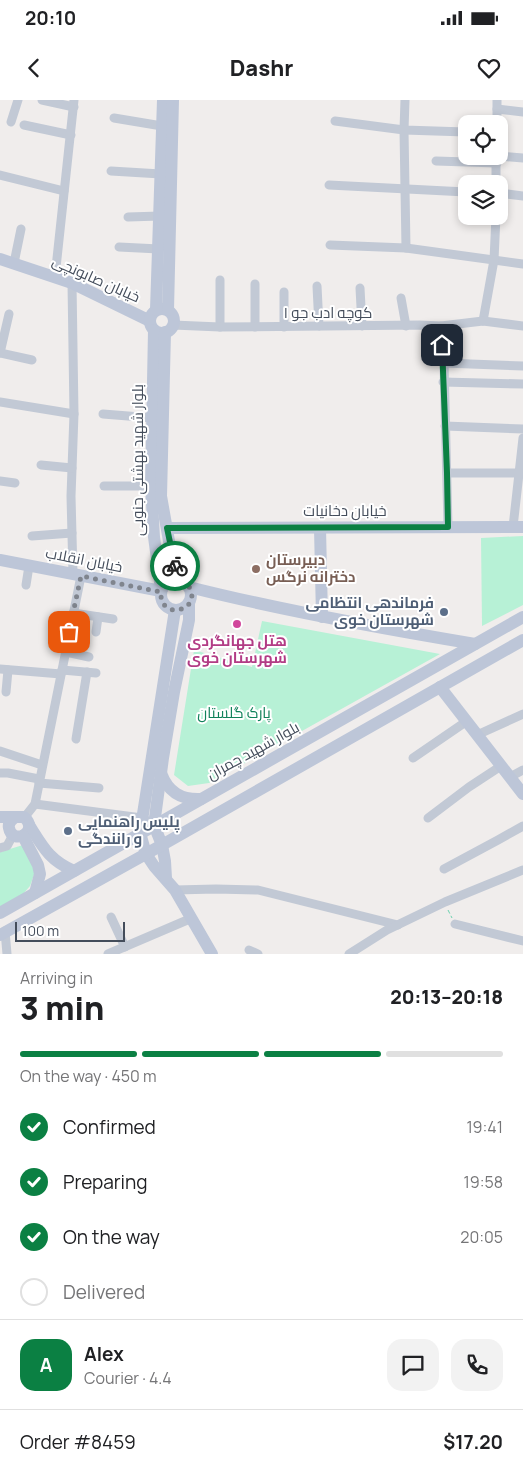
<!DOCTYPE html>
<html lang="en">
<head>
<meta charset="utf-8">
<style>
  body { margin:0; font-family:Manrope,Cairo,sans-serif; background:#f2f2f2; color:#202124; height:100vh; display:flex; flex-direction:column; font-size:19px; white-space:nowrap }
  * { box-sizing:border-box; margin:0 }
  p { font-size:16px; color:#757577 }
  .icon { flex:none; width:28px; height:28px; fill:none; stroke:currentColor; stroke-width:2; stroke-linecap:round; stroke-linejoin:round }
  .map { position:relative; height:854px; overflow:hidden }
  .panel { display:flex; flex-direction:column; background:#fff; flex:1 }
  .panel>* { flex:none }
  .buttons { position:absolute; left:458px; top:15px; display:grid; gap:10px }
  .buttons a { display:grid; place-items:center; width:50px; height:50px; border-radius:10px; background:#fff; box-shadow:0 2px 8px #0003; font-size:25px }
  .scale { position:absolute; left:15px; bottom:12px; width:110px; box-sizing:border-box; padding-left:5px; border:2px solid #444d5b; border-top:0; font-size:14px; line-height:18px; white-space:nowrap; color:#444d5b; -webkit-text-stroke:4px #fff; paint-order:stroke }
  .pin { position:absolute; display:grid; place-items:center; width:42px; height:42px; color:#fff; margin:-21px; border-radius:10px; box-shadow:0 2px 8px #0006 }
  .courier { position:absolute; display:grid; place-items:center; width:50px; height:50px; margin:-25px; border:4px solid #0b8043; border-radius:50%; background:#fff; color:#222; box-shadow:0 1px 6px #0007 }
  .overview em { font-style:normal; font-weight:800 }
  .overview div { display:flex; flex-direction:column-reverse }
  .overview { display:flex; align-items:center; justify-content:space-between; height:85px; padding:0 20px }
  h1 { font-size:32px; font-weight:800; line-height:38px }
  .bar { display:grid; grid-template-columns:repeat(4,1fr); gap:8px 5px; align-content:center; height:60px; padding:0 20px }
  .bar i { height:6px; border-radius:4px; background:#e0e0e0 }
  .bar .on { background:#0b8043 }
  .bar p { grid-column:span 4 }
  .line { display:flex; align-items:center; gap:12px; padding:0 20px; border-top:1px solid #e0e0e0 }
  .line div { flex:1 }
  .round { display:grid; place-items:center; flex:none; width:52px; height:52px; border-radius:15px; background:#f2f2f2 }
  ol { padding:0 20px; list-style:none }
  li { display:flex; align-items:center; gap:15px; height:55px }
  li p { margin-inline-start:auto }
  li .icon { padding:5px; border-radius:50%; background:#0b8043; color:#fff; stroke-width:4 }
  li:last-child { color:#757577 }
  li i { width:28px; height:28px; border:2px solid #e0e0e0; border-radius:50% }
  .status { display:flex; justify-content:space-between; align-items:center; height:35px; padding:0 25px; background:#fff; direction:ltr }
  .status svg { height:14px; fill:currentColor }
  header { display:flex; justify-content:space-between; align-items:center; height:65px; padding:0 20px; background:#fff; font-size:22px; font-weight:800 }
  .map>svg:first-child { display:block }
</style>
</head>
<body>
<div class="status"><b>20:10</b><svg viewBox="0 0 49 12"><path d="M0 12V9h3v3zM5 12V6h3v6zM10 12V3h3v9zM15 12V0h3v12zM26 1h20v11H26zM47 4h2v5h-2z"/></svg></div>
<header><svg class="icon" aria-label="back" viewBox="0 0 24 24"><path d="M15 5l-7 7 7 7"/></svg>Dashr<svg class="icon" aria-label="heart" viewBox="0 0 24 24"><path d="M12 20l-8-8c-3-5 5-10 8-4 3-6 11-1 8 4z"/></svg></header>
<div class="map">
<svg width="523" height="854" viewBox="0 0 523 854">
  <rect width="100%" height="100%" fill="#f0edec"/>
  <g fill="#b7f1d6">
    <path d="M523,436v69l-41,21 -1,-88z"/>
    <path d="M262,521l178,33 -231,129 -21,3 -14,-11 20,-125 58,17z"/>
    <path d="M23,745l12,27 -5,14 -7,8 -23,13v-55z"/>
  </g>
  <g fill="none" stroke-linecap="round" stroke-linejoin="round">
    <path stroke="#6cd2af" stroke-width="1" stroke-dasharray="4 2.5" stroke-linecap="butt" d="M448,810l4,8"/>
    <g stroke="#c2c9d5" stroke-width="9">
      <path d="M42,0l32,7"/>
      <path d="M405,0l-1,30 2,118"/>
      <path d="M497,9l26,3"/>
      <path d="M114,18l48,8"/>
      <path d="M335,21l69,9 62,2"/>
      <path d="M11,22l7,-22"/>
      <path d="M497,24v-24"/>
      <path d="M24,25l47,10"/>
      <path d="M496,56v28"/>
      <path d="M499,56l24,2"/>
      <path d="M436,61l61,2"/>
      <path d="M111,71l50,3"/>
      <path d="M0,75l64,16"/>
      <path d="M329,85l137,7"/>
      <path d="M499,93l24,3"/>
      <path d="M128,117l32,-1"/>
      <path d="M330,145l76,3 117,16"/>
      <path d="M119,147l40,2"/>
      <path d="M14,163l7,-34"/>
      <path d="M55,177l19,-177"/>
      <path d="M220,180v47"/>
      <path d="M72,183l2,131 -3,82 2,78"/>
      <path d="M255,184v43"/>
      <path d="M317,186l2,40"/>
      <path d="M360,188l2,38"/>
      <path d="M284,192v35"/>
      <path d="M401,198l5,28"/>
      <path d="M483,221l11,-61 2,-44"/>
      <path d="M173,225l47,2 200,-2 21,1 42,-5 40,5"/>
      <path d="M441,226l3,37 4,164"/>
      <path d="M0,253l9,-39"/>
      <path d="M0,253l32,7"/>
      <path d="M444,263l79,3"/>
      <path d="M443,282l80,2"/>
      <path d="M0,302l74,12"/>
      <path d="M103,314l50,4"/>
      <path d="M445,326l78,3"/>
      <path d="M41,365l31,3"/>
      <path d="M447,373h76"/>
      <path d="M0,381l15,2"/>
      <path d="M104,386h47"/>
      <path d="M513,427l10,-89"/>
      <path d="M32,436l40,-3"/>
      <path d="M26,485l3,-19"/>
      <path d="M73,513l40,6"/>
      <path d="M96,532l2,-15"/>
      <path d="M66,552l23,5"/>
      <path d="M0,569l61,5"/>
      <path d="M62,570l34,3"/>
      <path d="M6,592l2,-22"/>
      <path d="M477,635l46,-21"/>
      <path d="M76,639l11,-67"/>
      <path d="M0,651l42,14"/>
      <path d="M413,658l54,-37"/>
      <path d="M0,673h8l31,6"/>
      <path d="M510,677l13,-7"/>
      <path d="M39,683l60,5"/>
      <path d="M35,704l107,14 4,2"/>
      <path d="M24,718l11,-14 46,-228"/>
      <path d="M428,718l41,-31 32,-21"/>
      <path d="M0,748l7,-2 6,-11"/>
      <path d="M444,769l54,-29 25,-14"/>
      <path d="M175,790l41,-1 42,1 140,35"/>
      <path d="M111,817l14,30"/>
      <path d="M455,824l68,17"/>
      <path d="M5,831l2,23"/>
      <path d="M249,850l9,4"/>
      <path d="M108,854l84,-36"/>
      <path d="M349,854l38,-24 58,-28 78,-32"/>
    </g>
    <g stroke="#bdc6d8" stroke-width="12">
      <path d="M0,159l72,24 78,38"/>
      <circle cx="162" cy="221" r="12"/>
      <path d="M156,210l7,-210"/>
      <path d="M168,210l5,-210"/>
      <path d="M154,230l-3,156 3,51 7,52"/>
      <path d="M165,232l-4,164 11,62 8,22"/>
      <path d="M167,428l356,-1"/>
      <path d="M320,428l2,89"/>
      <path d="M0,460l161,31"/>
      <circle cx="176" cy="495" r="15"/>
      <path d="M189,487c95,24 190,41 286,57"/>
      <path d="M175,510l-35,223 6,21 8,12 21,24 37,64"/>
      <path d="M440,587l83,107"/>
      <path d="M161,673c7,19 20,27 40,26"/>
      <path d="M0,717h24c17,15 -12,29 -15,11 -1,-4 1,-7 5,-10"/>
      <path d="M29,725c14,22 20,35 45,46"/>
      <path d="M23,736l15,29 2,9 -5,19"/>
      <path d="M166,778l-1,-17 -3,-16 -8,-20 9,-67 11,-66 15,-72v-17"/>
      <path d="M0,813l523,-296"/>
      <path d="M0,835l162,-90 361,-205"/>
    </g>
  </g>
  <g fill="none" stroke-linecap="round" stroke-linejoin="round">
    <path stroke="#80858e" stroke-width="5" stroke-dasharray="0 9" d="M69,532l12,-56 80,16c-2,28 37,20 30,-1 -2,-6 -6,-9 -11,-11l-5,-14"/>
    <path stroke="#0b8043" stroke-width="6" d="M175,466l-8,-38 281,-1 -1,-54 -5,-128"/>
  </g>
  <circle fill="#8d6e63" stroke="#fff" stroke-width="2" cx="256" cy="469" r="5"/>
  <g fill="#5c6f8a" stroke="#fff" stroke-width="2">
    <circle cx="444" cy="512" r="5"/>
    <circle cx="68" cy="731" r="5"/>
  </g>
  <circle fill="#d1479c" stroke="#fff" stroke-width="2" cx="237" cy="524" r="5"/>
  <g text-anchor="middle" stroke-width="4" stroke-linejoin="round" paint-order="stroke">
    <g font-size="15" fill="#444d5b" stroke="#fff">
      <text transform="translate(96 179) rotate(24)" y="5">خیابان صابونچی</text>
      <text x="328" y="218">کوچه ادب جو ۱</text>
      <text transform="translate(138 360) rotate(-90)" y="5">بلوار شهید بهشتی جنوبی</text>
      <text x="345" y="416">خیابان دخانیات</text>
      <text transform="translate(84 460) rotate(11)" y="5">خیابان انقلاب</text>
      <text transform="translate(253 651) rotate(-29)" y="5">بلوار شهید چمران</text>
    </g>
    <g font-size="15" font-weight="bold" fill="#785e54" stroke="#fff" text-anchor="start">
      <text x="266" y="465">دبیرستان<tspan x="266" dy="17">دخترانه نرگس</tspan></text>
    </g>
    <g font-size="15" font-weight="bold" fill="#4e5e75" stroke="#fff" text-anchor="end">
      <text x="434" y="508">فرماندهی انتظامی<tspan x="434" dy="17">شهرستان خوی</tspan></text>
      <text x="78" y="727" text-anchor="start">پلیس راهنمایی<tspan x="78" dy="17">و رانندگی</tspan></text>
    </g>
    <g font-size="15" font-weight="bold" fill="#b23c85" stroke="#fff">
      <text x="237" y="546">هتل جهانگردی<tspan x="237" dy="17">شهرستان خوی</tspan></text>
    </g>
    <g font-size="15" fill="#10815a" stroke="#fff">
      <text x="234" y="618">پارک گلستان</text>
    </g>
  </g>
</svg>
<div class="buttons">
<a><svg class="icon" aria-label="locate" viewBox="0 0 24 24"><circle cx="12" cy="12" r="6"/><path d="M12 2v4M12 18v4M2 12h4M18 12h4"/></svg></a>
<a><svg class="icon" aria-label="layers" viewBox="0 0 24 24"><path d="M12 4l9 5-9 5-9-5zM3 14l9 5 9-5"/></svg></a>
</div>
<div class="scale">100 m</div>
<div class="pin" style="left:69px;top:532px;background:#ea580c"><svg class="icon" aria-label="bag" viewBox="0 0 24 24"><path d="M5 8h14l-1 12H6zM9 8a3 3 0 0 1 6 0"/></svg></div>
<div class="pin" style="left:442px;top:245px;background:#1f2937"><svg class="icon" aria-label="home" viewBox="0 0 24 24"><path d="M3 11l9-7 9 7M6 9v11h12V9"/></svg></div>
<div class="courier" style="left:175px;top:466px"><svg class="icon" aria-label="bike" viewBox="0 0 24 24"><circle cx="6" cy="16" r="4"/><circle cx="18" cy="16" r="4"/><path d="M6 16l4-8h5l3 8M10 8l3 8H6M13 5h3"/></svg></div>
</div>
<section class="panel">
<div class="overview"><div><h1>3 min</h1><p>Arriving in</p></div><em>20:13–20:18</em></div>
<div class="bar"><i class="on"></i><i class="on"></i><i class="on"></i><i></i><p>On the way · 450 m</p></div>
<ol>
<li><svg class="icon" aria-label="check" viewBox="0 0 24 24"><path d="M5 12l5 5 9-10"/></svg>Confirmed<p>19:41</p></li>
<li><svg class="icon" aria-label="check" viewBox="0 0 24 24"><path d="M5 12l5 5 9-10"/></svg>Preparing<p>19:58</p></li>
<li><svg class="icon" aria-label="check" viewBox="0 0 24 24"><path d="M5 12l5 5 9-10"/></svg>On the way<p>20:05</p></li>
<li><i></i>Delivered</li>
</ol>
<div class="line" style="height:90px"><b class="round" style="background:#0b8043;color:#fff">A</b><div><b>Alex</b><p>Courier · 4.4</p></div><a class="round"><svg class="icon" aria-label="chat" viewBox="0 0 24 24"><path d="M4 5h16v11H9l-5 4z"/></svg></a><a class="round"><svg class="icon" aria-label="phone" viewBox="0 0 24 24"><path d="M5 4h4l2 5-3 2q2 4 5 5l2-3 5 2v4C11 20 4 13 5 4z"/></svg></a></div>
<div class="line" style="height:65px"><div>Order #8459</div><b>$17.20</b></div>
</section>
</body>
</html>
